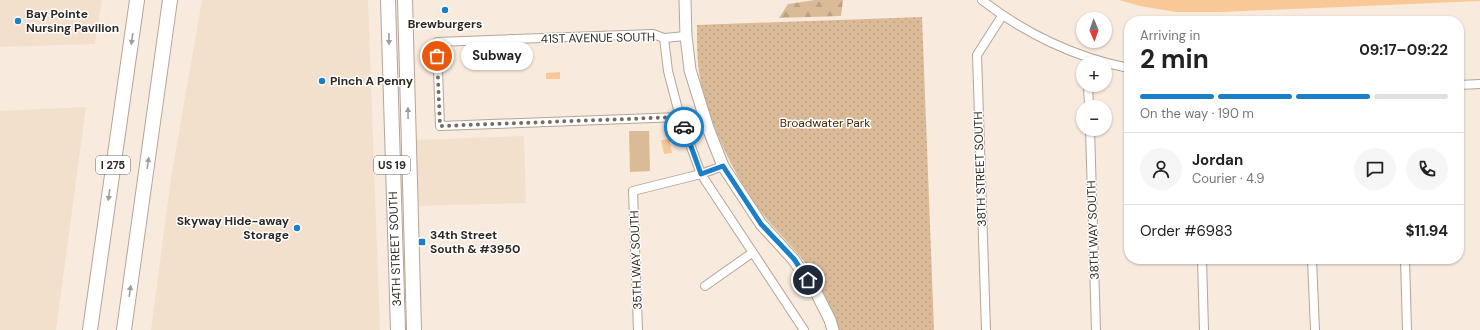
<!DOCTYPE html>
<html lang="en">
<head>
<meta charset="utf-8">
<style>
  body { margin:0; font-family:"DM Sans",sans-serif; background:#f6f6f6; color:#222; height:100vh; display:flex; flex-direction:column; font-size:15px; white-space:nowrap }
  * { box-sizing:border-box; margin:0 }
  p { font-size:13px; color:#767676 }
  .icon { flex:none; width:22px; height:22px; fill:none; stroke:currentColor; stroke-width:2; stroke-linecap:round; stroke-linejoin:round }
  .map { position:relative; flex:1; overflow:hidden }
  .drawer { position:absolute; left:1124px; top:16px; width:340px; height:248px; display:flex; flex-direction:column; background:#fff; border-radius:16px; box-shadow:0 1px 3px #0004 }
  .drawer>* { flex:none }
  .needle { width:26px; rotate:178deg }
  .buttons { position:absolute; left:1076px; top:12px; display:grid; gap:8px }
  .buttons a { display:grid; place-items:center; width:36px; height:36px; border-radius:50%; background:#fff; box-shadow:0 1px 3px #0004; font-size:20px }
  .pin { position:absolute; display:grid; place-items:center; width:34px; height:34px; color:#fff; margin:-17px; border:2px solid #fff; border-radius:50%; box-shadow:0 1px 4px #0007 }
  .courier { position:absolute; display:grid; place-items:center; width:40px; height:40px; margin:-20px; border:3px solid #1a7ec9; border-radius:50%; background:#fff; color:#222; box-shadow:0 1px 5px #0007 }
  .bubble { position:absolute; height:28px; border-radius:14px; background:#fff; box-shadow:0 1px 3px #0004; font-size:13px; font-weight:700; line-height:28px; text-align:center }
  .headline em { font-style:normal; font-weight:700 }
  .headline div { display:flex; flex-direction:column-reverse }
  .headline { display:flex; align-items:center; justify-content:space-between; height:68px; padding:0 16px }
  h1 { font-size:26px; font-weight:700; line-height:30px }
  .bar { display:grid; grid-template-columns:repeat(4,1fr); gap:6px 4px; align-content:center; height:48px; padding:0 16px }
  .bar i { height:5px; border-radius:3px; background:#e0e0e0 }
  .bar .selected { background:#1a7ec9 }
  .bar p { grid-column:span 4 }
  .line { display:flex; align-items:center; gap:10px; padding:0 16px; border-top:1px solid #e0e0e0 }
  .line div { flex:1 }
  .round { display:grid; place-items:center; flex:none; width:42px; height:42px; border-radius:21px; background:#f6f6f6 }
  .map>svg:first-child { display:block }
</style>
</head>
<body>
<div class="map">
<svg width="1480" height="330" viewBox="0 0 1480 330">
  <defs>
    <pattern id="forest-firs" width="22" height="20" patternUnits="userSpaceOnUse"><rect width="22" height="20" fill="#dbba98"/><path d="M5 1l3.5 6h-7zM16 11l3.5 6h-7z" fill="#bca083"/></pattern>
    <pattern id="park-dots" width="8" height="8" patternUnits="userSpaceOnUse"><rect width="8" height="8" fill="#dbba98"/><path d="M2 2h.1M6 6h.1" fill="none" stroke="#bca083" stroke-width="1.8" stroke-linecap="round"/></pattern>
  </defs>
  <rect width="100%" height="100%" fill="#f8ebdd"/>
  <g fill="#f3e0cc">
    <path d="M0,0h102l-7,44 -95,3z"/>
    <path d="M202,0h166l12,330h-229l20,-152z"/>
    <path d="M86,107l-30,223h-56v-219z"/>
    <path d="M524,136l2,67 -109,3 -2,-66z"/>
  </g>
  <path fill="#dbba98" d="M629,131h20l1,40 -20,1z"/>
  <path fill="url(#forest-firs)" d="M815,0h28l-2,16 -62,2 9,-14z"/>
  <path fill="url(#park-dots)" d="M922,17l12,313h-95c-9,-28 -22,-52 -40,-75 -14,-17 -31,-32 -44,-51 -25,-37 -48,-86 -56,-131 -2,-15 -2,-32 -2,-48z"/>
  <g fill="#f8c997">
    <path d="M1119,0h361v1l-259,11h-45l-36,-6z"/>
    <path d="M560,72v7h-14v-6z"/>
    <path d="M669,139l3,14 -8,1 -3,-14z"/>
  </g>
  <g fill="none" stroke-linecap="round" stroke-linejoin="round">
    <defs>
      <g id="street">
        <path d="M982,0c42,33 94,58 147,68"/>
        <path d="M664,38l4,33 12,46 21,57 103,156"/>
        <path d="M1088,85l1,22"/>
        <path d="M1459,85l21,-1"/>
        <path d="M680,117l-240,9 -3,-84 216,-8 11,4 22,-2"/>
        <path d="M1090,129l6,201"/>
        <path d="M1202,259l2,71"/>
        <path d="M1312,259l3,71"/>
        <path d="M1405,259l2,71"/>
        <path d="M705,286l47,-33"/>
        <path d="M638,330l-5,-139 68,-17 22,-8"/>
        <path d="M986,330l-9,-275 25,-39"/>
      </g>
      <path id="secondary" d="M685,0l1,36 4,34 18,58 15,38 38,58 32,35 22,31 15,30 3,10"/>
      <g id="highway">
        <path d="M388,0l10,330"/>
        <path d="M405,0l9,330"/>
        <path d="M90,330l47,-330"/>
        <path d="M124,330l46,-330"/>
      </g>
    </defs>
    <use href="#street" stroke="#b3a699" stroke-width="10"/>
    <use href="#secondary" stroke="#b3a699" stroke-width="13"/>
    <use href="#highway" stroke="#b3a699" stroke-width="16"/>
    <use href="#street" stroke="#fff" stroke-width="8"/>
    <use href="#secondary" stroke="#fff" stroke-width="11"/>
    <use href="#highway" stroke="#fff" stroke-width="14"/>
  </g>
  <defs><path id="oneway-solid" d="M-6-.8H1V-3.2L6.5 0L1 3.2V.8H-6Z"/></defs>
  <g fill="#a09e9c">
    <use href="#oneway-solid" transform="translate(132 39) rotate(98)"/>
    <use href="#oneway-solid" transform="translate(389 39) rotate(89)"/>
    <use href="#oneway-solid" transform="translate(408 113) rotate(-91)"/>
    <use href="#oneway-solid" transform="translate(148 163) rotate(-82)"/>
    <use href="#oneway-solid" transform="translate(109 195) rotate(98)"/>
    <use href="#oneway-solid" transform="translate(130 291) rotate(-82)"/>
  </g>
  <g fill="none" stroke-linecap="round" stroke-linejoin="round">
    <path stroke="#746c64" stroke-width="4" stroke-dasharray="0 7.2" d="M437,56l3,70 240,-9 4,10"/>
    <path stroke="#1a7ec9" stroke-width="5" d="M684,127l17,47 22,-8 38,58 33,35 14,21"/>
  </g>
  <g fill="#1a7ec9" stroke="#fff" stroke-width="1.5">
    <circle cx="445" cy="10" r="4"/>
    <circle cx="18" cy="21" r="4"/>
    <circle cx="322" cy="81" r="4"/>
    <circle cx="297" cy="228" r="4"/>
    <rect x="418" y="238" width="8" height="8" rx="2"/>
  </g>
  <g text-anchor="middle" stroke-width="3" stroke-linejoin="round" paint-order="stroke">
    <g fill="#fff" stroke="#6c6865" stroke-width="1">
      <rect x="96" y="156" width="34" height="18" rx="3"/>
      <rect x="374" y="156" width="36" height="18" rx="3"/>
    </g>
    <g font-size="11" font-weight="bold" fill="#2d2823">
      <text x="113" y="169">I 275</text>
      <text x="392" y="169">US 19</text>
    </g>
    <g font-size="12" font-weight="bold" fill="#2d2823" stroke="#fff" text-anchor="start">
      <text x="26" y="18">Bay Pointe<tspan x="26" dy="14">Nursing Pavilion</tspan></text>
      <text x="445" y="28" text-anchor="middle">Brewburgers</text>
      <text x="330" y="85">Pinch A Penny</text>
      <text x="289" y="225" text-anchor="end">Skyway Hide-away<tspan x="289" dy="14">Storage</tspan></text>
      <text x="430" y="239">34th Street<tspan x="430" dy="14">South &amp; #3950</tspan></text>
    </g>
    <g font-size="12" fill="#2d2823" stroke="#fff">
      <text transform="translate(598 38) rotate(-1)" y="4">41ST AVENUE SOUTH</text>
      <text transform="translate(980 169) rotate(-92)" y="4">38TH STREET SOUTH</text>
      <text transform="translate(1093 230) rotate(-92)" y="4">38TH WAY SOUTH</text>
      <text transform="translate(395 249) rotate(-92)" y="4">34TH STREET SOUTH</text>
      <text transform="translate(636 260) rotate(-92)" y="4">35TH WAY SOUTH</text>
    </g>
    <g font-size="12" fill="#452700" stroke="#fff">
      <text x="825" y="127">Broadwater Park</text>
    </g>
  </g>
</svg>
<div class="buttons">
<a><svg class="needle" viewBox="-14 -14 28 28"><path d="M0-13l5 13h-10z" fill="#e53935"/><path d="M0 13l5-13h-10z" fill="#767676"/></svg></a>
<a>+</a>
<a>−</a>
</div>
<div class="pin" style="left:437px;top:56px;background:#ea580c"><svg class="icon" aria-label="bag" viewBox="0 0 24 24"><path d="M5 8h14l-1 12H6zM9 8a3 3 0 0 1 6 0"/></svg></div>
<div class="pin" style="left:808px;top:280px;background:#1f2937"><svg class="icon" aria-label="home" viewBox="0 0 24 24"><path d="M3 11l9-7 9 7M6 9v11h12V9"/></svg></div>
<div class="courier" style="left:684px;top:127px"><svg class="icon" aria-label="car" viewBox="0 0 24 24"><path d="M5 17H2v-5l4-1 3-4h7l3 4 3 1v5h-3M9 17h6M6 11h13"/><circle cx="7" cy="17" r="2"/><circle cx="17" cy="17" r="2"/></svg></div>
<div class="bubble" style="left:461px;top:42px;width:72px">Subway</div>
<section class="drawer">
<div class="headline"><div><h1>2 min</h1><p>Arriving in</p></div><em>09:17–09:22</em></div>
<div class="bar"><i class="selected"></i><i class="selected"></i><i class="selected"></i><i></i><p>On the way · 190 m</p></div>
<div class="line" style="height:72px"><a class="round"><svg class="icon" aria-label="person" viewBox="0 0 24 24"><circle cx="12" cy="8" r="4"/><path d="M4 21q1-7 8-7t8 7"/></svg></a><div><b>Jordan</b><p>Courier · 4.9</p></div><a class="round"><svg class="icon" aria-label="chat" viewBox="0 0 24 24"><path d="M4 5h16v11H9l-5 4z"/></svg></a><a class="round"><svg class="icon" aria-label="phone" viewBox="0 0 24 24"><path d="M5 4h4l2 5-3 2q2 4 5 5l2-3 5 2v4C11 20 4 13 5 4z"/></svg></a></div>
<div class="line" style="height:52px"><div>Order #6983</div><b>$11.94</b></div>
</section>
</div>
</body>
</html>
